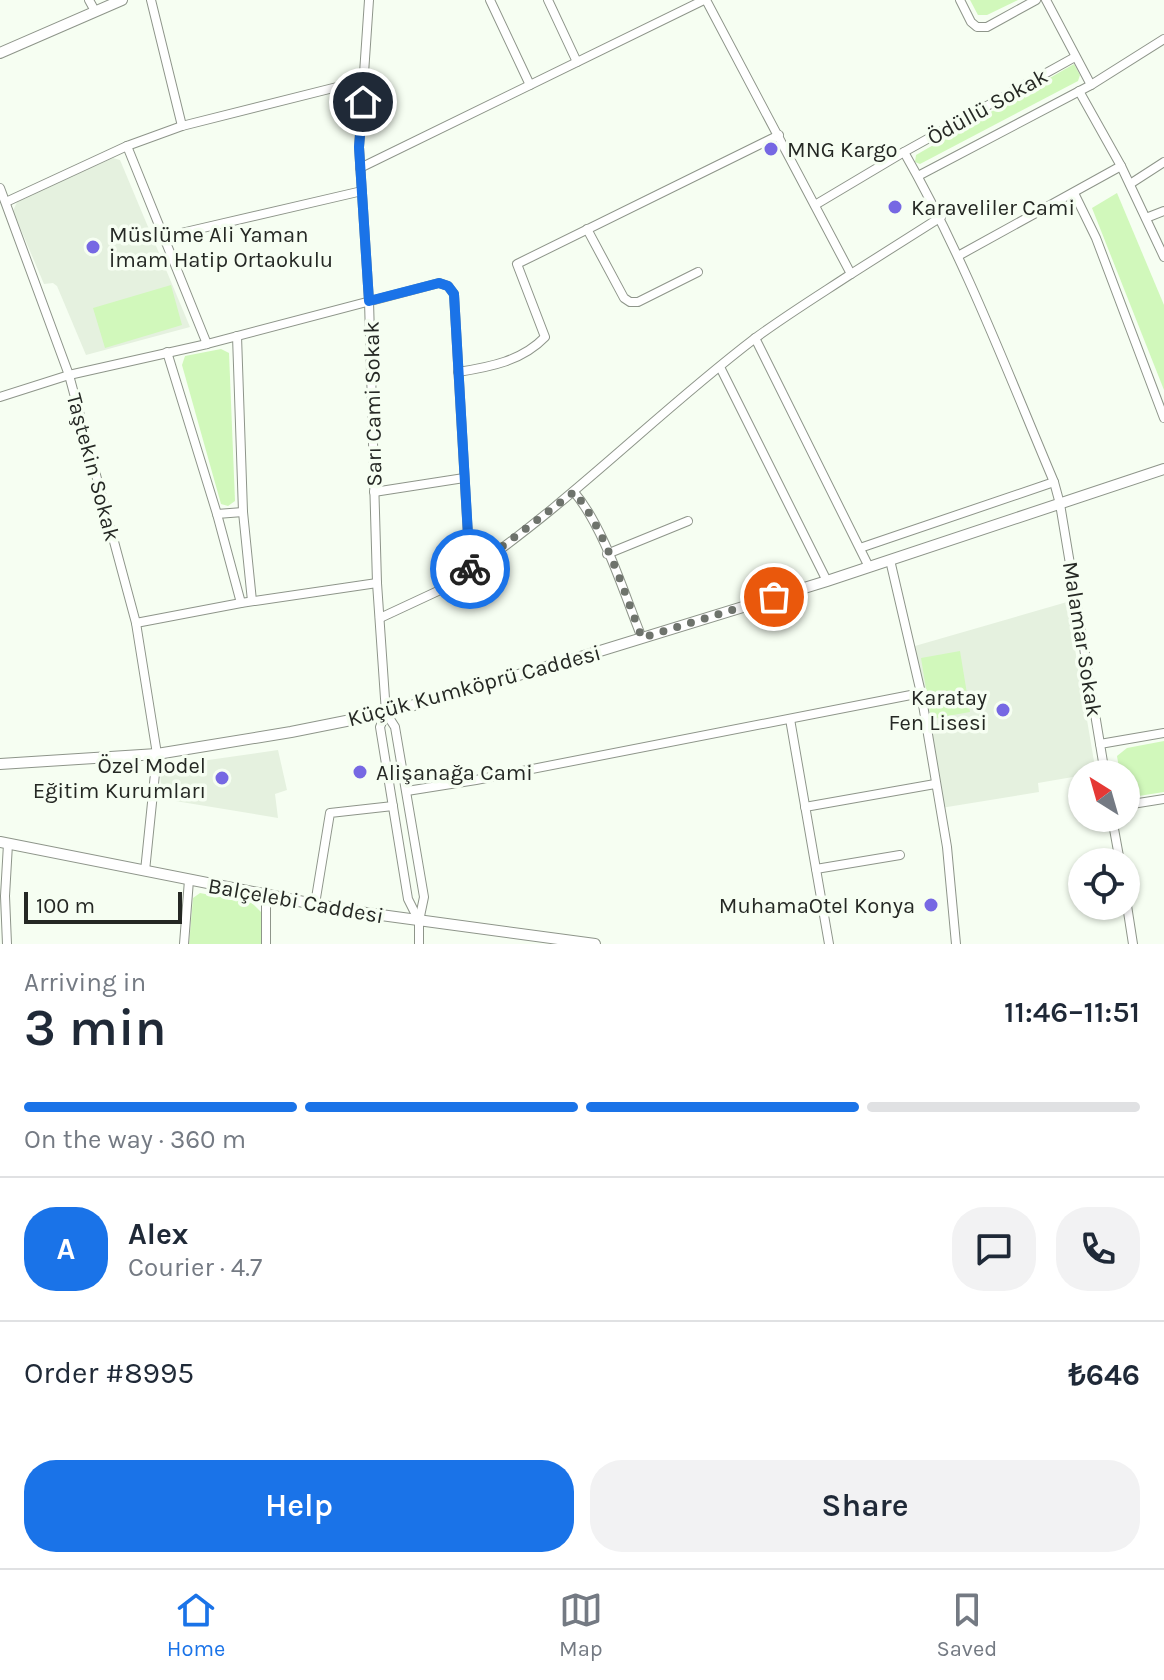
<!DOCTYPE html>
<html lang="en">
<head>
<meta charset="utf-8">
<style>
  body { margin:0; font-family:Karla,sans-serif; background:#f2f2f3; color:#1f2937; height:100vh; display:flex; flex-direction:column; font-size:30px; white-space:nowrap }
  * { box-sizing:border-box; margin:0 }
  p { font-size:26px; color:#747a83 }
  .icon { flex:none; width:44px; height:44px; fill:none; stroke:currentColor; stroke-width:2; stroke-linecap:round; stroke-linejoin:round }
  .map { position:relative; height:944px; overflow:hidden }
  .panel { display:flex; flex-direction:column; background:#fff; flex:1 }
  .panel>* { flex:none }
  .needle { width:52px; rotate:323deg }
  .buttons { position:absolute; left:1068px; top:760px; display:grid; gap:16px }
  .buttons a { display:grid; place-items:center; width:72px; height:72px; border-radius:50%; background:#fff; box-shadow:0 2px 6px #0004; font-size:40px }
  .scale { position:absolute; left:24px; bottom:20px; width:158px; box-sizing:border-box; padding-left:8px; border:4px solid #252824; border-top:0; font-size:22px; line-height:28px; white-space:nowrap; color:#252824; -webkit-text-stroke:6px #f6fef2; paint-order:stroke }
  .pin { position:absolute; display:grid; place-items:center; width:68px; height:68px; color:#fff; margin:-34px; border:4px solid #fff; border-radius:50%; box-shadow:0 2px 8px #0007 }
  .courier { position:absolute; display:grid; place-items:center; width:80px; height:80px; margin:-40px; border:6px solid #1a73e8; border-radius:50%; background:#fff; color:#222; box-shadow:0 2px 10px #0007 }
  .head em { font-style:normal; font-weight:600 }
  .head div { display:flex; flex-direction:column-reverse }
  .head { display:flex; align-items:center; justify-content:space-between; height:136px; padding:0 24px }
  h1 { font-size:52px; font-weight:600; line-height:60px }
  .bar { display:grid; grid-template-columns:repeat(4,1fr); gap:12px 8px; align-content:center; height:96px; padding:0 24px }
  .bar i { height:10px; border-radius:6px; background:#e0e1e3 }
  .bar .on { background:#1a73e8 }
  .bar p { grid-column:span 4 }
  .line { display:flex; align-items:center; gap:20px; padding:0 24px; border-top:2px solid #e0e1e3 }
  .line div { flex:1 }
  .round { display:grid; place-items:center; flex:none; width:84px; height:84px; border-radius:32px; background:#f2f2f3 }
  .cta { display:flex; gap:16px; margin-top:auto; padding:16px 24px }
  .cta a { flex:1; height:92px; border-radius:32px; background:#1a73e8; color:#fff; font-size:32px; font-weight:600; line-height:92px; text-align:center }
  .cta a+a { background:#f2f2f3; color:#1f2937 }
  .tab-bar { display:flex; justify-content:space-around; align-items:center; height:112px; border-top:2px solid #e0e1e3; background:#fff; font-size:22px; color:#747a83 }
  .tab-bar a { display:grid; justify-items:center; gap:4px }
  .tab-bar .on { color:#1a73e8 }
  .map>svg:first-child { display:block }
</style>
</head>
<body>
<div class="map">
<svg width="1164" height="944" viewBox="0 0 1164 944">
  <rect width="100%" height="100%" fill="#f6fef2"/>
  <g fill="#e5f1df">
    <path d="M113,158l7,2 70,167 -104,28 -29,-69 -4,-3 -9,1 -31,-73 5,-11z"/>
    <path d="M1067,602l29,171 -58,10 1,9 -98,16 -33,-160z"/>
    <path d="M278,750l9,40 -12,4 3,24 -115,-19 -4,-32z"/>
  </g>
  <g fill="#d1f8bb">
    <path d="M970,0h48l-31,15h-9z"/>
    <path d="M1074,64l6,11 -2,6 -158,83 -5,-2 1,-7z"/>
    <path d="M1117,193l47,112v85l-72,-182z"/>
    <path d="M171,285l11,40 -77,23 -12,-40z"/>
    <path d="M221,349l8,4 6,148 -7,5 -7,-2 -39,-139 3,-9z"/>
    <path d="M960,651l10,61 -39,7 -10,-61z"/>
    <path d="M1164,741v51l-38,6v-24h-6l-3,-18 10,-8z"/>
    <path d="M200,893l52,10 10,10v31h-73l4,-46z"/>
  </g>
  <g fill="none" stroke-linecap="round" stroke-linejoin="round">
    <defs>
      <g id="minor">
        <path d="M89,0l6,11"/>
        <path d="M151,0l31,126"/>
        <path d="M369,0l-10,147 10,154 8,282 9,130 9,14 29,170 -5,24v23"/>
        <path d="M490,0l40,85"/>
        <path d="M548,0l29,62"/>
        <path d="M960,0l11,22 6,5h10l49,-27"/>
        <path d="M1046,0l45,85"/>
        <path d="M127,146l80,198"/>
        <path d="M904,152c60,105 103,219 150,330l6,22 45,270"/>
        <path d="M1121,166l43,91"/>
        <path d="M360,168l344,-168"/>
        <path d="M918,176l173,-91 73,-46"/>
        <path d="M1130,184l34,-22"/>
        <path d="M0,188l69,187 67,248 21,131 -12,117"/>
        <path d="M1074,193l22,45 68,180"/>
        <path d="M6,202l121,-56 55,-20 183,-46"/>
        <path d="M815,205l89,-53 171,-95"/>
        <path d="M1146,218l18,-7"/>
        <path d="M587,229l37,69 6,4h8l60,-30"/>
        <path d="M164,237l198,-46"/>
        <path d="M958,256l163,-90 -42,-75"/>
        <path d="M851,274l90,-57"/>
        <path d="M237,336l6,176 9,89"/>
        <path d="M755,338l114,229"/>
        <path d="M167,352l50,162 24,89"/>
        <path d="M720,367l107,214"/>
        <path d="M458,372c32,-5 64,-11 87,-35l-28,-73 262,-129"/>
        <path d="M0,397l69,-22 138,-31 232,-61 9,3 6,8 16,277c101,-69 187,-158 284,-232 31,-23 65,-44 97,-65l-145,-274"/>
        <path d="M374,492l90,-14"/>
        <path d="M574,492c30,35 50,102 68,146"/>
        <path d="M217,514l26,-2"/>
        <path d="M860,548l194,-66"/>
        <path d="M607,554l81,-33"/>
        <path d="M890,560l31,133 26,154 9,97"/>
        <path d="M380,618l73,-34 17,-13"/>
        <path d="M136,623l105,-20 136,-20"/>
        <path d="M386,713l-6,14 28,172 11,22"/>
        <path d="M790,719l39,225"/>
        <path d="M1100,744l64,-11"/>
        <path d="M407,791l69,-11 445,-87"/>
        <path d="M1126,805l38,-6"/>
        <path d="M805,807l130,-23"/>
        <path d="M1112,818l8,44"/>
        <path d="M816,869l84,-14"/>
        <path d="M1126,899l7,45"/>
        <path d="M315,904l15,-91 63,-7"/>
        <path d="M7,944l-2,-48 3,-52"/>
        <path d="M184,944l5,-64"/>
        <path d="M266,944v-49"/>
      </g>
      <g id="tertiary">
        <path d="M0,53l122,-53"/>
        <path d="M0,764l157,-10 134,-22 95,-19 188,-54 253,-78 337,-112"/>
        <path d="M0,842l344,68 251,34"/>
      </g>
    </defs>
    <use href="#minor" stroke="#8e958a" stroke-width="10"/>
    <use href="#tertiary" stroke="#8e958a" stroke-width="12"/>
    <use href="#minor" stroke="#fff" stroke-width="8"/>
    <use href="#tertiary" stroke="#fff" stroke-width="10"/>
  </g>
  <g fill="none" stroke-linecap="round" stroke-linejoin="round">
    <path stroke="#6e736c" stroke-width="8" stroke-dasharray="0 14.4" d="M470,569v2l104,-79c30,35 51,102 68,146l132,-41"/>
    <path stroke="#1a73e8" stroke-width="10" d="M363,102l-4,45 10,154 70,-18 9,3 6,8 16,275"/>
  </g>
  <g fill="#7668e3" stroke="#f6fef2" stroke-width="3">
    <circle cx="771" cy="149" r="8"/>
    <circle cx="895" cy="207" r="8"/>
    <circle cx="93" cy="247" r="8"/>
    <circle cx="1003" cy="710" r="8"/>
    <circle cx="360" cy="772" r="8"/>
    <circle cx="222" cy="778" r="8"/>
    <circle cx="931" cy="905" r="8"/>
  </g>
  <g text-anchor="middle" stroke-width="7" stroke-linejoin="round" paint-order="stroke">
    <g font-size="22" fill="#252824" stroke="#f6fef2">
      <text transform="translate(987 106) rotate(-29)" y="8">Ödüllü Sokak</text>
      <text transform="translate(372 404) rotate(-91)" y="8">Sarı Cami Sokak</text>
      <text transform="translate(94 467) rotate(75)" y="8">Taştekin Sokak</text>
      <text transform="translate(1083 639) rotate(81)" y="8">Malamar Sokak</text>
      <text transform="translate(474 685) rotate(-15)" y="8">Küçük Kumköprü Caddesi</text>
      <text transform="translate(296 900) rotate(10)" y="8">Balçelebi Caddesi</text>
    </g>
    <g font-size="22" fill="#252824" stroke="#f6fef2" text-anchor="start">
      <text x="787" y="157">MNG Kargo</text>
      <text x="911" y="215">Karaveliler Cami</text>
      <text x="109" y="242">Müslüme Ali Yaman<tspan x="109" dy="25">İmam Hatip Ortaokulu</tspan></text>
      <text x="987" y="705" text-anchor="end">Karatay<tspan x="987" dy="25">Fen Lisesi</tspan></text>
      <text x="206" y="773" text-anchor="end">Özel Model<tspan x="206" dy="25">Eğitim Kurumları</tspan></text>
      <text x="376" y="780">Alişanağa Cami</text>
      <text x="915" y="913" text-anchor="end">MuhamaOtel Konya</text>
    </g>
  </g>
</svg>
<div class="buttons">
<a><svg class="needle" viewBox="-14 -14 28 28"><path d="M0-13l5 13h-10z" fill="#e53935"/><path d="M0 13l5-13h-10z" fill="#747a83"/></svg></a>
<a><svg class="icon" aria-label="locate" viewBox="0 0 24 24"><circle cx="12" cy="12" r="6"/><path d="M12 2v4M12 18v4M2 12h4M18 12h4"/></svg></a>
</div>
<div class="scale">100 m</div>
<div class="pin" style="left:774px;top:597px;background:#ea580c"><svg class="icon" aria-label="bag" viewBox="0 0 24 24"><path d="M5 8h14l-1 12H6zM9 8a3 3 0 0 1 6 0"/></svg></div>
<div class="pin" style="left:363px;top:102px;background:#1f2937"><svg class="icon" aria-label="home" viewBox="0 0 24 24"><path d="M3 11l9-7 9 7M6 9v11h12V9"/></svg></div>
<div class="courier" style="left:470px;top:569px"><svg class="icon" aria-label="bike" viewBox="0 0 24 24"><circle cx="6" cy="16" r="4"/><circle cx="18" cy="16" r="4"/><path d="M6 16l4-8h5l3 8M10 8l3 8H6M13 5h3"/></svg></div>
</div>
<section class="panel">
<div class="head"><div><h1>3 min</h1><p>Arriving in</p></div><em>11:46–11:51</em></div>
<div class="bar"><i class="on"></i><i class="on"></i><i class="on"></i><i></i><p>On the way · 360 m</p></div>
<div class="line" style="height:144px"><b class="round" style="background:#1a73e8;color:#fff">A</b><div><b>Alex</b><p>Courier · 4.7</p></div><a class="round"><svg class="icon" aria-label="chat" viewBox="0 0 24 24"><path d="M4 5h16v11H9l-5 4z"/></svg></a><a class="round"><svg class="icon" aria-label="phone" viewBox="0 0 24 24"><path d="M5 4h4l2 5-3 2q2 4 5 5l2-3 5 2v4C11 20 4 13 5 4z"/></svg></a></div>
<div class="line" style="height:104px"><div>Order #8995</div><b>₺646</b></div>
<div class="cta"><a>Help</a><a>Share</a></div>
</section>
<nav class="tab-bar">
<a class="on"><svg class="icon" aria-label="home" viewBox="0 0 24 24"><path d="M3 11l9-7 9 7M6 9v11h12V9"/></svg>Home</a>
<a><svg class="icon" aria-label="map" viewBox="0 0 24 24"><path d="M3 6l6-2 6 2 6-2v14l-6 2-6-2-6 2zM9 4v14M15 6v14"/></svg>Map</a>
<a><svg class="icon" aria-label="saved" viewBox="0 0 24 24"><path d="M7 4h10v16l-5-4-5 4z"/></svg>Saved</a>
</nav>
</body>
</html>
